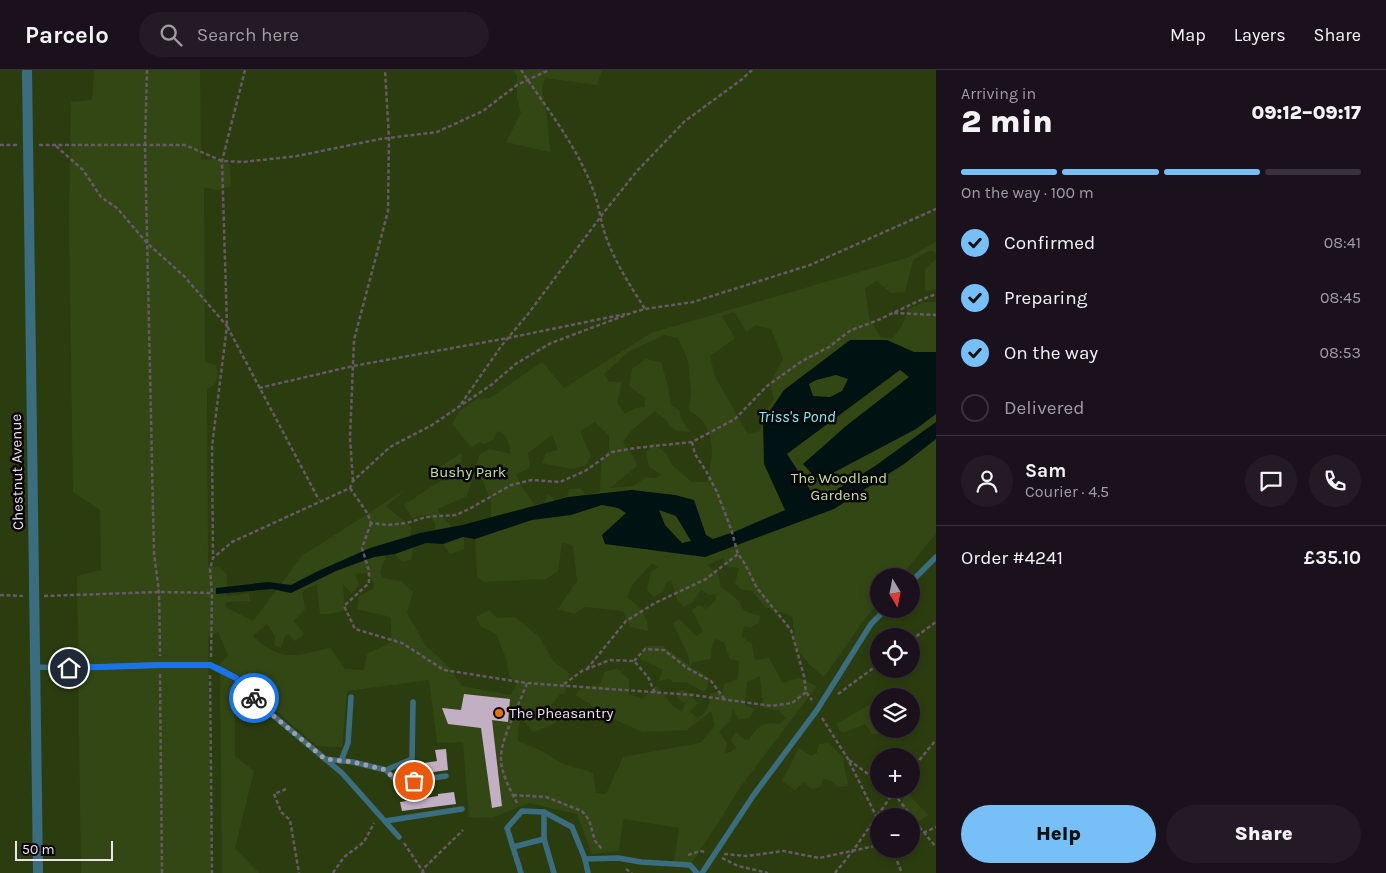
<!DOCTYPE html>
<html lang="en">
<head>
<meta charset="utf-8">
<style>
  body { margin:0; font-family:Karla,sans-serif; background:#241a25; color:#f1f3f6; height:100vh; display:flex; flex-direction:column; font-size:19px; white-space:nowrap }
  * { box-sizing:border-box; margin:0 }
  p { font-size:16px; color:#a09da3 }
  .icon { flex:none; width:28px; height:28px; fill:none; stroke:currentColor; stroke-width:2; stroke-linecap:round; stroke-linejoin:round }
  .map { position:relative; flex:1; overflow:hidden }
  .details { display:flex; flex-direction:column; background:#1b111c; width:450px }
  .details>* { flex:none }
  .needle { width:32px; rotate:170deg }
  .controls { position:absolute; left:870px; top:498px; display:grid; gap:10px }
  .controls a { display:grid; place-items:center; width:50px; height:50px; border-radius:50%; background:#1b111c; box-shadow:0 2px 8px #0003,0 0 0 1px #39313b; font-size:25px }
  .scale { position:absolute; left:15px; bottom:12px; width:98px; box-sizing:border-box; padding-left:5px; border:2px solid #ece2ec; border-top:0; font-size:14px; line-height:18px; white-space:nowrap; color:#ece2ec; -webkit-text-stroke:4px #0a050a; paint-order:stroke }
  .pin { position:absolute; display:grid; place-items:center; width:42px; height:42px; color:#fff; margin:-21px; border:2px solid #fff; border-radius:50%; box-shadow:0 1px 5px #0007 }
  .courier { position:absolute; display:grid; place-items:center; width:50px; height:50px; margin:-25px; border:4px solid #1a73e8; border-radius:50%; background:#fff; color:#222; box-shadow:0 1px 6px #0007 }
  .headline em { font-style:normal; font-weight:800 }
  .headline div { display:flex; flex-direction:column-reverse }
  .headline { display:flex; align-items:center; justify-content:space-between; height:85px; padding:0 25px }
  h1 { font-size:32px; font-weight:800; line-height:38px }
  .bar { display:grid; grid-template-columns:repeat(4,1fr); gap:8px 5px; align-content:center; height:60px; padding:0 25px }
  .bar i { height:6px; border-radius:4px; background:#39313b }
  .bar .active { background:#76c0f7 }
  .bar p { grid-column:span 4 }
  .line { display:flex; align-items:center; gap:12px; padding:0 25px; border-top:1px solid #39313b }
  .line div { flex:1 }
  .round { display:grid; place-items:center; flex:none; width:52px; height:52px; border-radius:26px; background:#241a25 }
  ol { padding:0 25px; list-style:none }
  li { display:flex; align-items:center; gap:15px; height:55px }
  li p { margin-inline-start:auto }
  li .icon { padding:5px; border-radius:50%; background:#76c0f7; color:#111; stroke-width:4 }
  li:last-child { color:#a09da3 }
  li i { width:28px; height:28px; border:2px solid #39313b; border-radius:50% }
  .primary-button { display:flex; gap:10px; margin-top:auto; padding:10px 25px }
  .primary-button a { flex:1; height:58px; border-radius:30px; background:#76c0f7; color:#111; font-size:20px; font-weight:800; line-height:58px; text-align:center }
  .primary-button a+a { background:#241a25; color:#f1f3f6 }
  header { display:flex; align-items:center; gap:30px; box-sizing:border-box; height:70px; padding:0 25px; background:#1b111c; border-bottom:1px solid #39313b }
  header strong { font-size:24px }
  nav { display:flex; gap:28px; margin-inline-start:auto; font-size:18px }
  .search { width:350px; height:45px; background:#241a25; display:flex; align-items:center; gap:12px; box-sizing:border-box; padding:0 18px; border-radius:28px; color:#a09da3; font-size:19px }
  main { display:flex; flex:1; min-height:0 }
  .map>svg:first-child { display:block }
</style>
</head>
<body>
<header>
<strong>Parcelo</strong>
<div class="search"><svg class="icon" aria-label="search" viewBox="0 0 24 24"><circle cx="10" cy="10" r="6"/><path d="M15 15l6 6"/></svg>Search here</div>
<nav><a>Map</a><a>Layers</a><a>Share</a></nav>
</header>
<main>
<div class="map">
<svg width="936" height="803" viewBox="0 0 936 803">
  <rect width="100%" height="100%" fill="#241726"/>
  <path fill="#2b3d0f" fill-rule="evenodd" d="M0,0h936v803h-936zM879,506h32v33h-32zM879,566h32v33h-32zM879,626h32v33h-32zM879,686h32v33h-32zM879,746h32v33h-32z"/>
  <g fill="#334715" fill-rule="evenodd">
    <path d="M94,0h106l1,90 12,-1 17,5 1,22 -14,4 -13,-3 1,175 11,3c2,13 4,18 -9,24l1,177 10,1 9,7 -1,22 23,-3 1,8 -24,1 -1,5 28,14 49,-65 104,-67 -20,17 26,22 -2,8 25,-6v-7l-6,-9 -17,4 -8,-13 36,-24 12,-1 2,-8 10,-6 7,5 5,-4 3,-12 10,-6 22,5c-1,-9 -4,-20 -13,-23l-5,9 -9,4 -4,-2 -18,11 -1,9 -20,11 -4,-4 34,-22 -19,-23 8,-13 17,-12 13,-1 52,-36 22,26 87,-55 256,-75 29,-16v11l-5,-3 -18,10 -8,32 -14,1 -14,-12 -12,7 4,30 11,19 12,2 10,-13 6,-17 16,-7h12v232l-35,42h-22v26l-15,18 -40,57 -15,-13 -13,-16 -4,-32 -27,-9 -13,-16 -11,-2 -6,-6 4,-15 -11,-1 -5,-9 -16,7 11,9 2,12 19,15 5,10 16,5 -1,7 -8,4 -7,-1 -2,11 10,7 3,16 14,-2 14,25 16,-5 18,8 -76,100 -41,65 -10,14 -16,-2 5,-35 -56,-9 -4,32 -27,3 -15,-40 -48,-11 -37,15 -23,-1 -6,-75 -26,1 -8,-63 -82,11 -5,56 -25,-1 -55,-47 -26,-26 -16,-8 8,-10 -10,-23 -10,4 3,237h-130l-4,-297 24,-6 -1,-60 -27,-18 -4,-272 2,-118 21,-2zM734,242l13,20 8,-7 16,4 12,30 -13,24 4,17 -7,9 -7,22 -12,3 -33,-57 -5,-21 25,-18 -13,-22zM664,265l14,3 10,22 3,32 -2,18c5,4 12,8 15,13 12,18 8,40 3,59h-15l-18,-15 -9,-14 -12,-10 -7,10 3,14 13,8 -7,3 -9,-1 -12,9 -24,2 27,-22 -4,-10 -10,-14 8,-11 24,-20 11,9 8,10 16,2 -9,-13 -2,-9 -8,-5 -3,-19 -7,-24 -15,-3 -14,10 -3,17 16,12v9l-10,1 -10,6 -8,-11 5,-21h-13l-5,-8 24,-22zM595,352l14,14v14l-8,13 -1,29 -15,3 -5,-7 -11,1 -2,8 -12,3 -7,-6 -4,9 -9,2 -13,-18 -6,-13 14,-6 -2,-15 24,-18 6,15 -12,3 -4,10 29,6 14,-3 6,-10 -11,-25zM480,404l11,26v17l-39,10 -12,-13 -2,-5 29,-13 5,-17zM464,467l11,2 2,37 6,6 63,-3 12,-8 4,-29 11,4 4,35 -19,28 16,5 11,-7 38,4 7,16 18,4c0,-16 -9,-25 -21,-34l5,-12 20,-22 6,4 -7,5 -4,18 7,7 9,-5 3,-9 5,-3 6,19 7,8 9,-5 8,-12 8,5 7,-1v6l-10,9 -7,-4 -7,5 11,22 -7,4 -17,-17 -6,4 15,32 2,11 -27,-20h-18l-5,13 23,11 -5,11 11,-2 4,3h13l18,10c6,-6 5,-14 -2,-19 -3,-3 -8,-3 -12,-6l3,-5 18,-3 1,-14 3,-6 9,3 6,17 9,2 -1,18 -14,5 -1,7 -13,2c0,11 -2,20 -13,25l-7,-7 8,-8 -10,-11 -7,-2 -4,8 8,5 -3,9 -9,-6 -17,-20 -14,13 -13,-5v-14l-12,-12 -12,4 -5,12 -20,5 -5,6 43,26 25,11 44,-2 24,-19 4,15 -15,17 -77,14 -17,37 -10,-1 -3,-20 -32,-10 -19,-12 -24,-10v-12l3,-11 12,14 23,-9 -5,-17 9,-12h5l4,-21 -15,-11 -15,-25 -24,-20 -18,1 -8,-8 -13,7 5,10 15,7 10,24 3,17 8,9 -7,11 -48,-9 -15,-21 -21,-19 -19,-33 6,-21 -12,-11 -18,-3 -3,-6 6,-17 9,-1 7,8 9,-2 2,-12 13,-5 17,1 7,10 14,-5zM366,503l8,10 -1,6 -14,7 -2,13 34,8v25l-24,12 -3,16 -19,-1 -15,-21c-35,8 -48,15 -77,-12l14,-12 8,12 -1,9 7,3 4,-12 3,-2 7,7 9,-7 -10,-13 11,-12 -3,-18 15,-7 3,30h11l14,-4 -2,-25 9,8 7,-8 -4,-11zM760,606l3,32 14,2 9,8 -7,6c-16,-2 -22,2 -30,16l-5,-1 -9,-7 -4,9 6,7 -7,4 -5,1 2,-10 -8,-11 11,-12 3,-11 5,10 12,-1 4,-9 -9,-4 2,-23z"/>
    <path d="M512,0h90l-5,15 -52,-7 -3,12 5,27 3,35 -44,-10 15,-29 -4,-15v-23z"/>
    <path d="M936,189v30l-11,2v-22z"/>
    <path d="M220,601l14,11 1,74 19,15 -19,77 24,25h-37z"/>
    <path d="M871,634l8,13v12h3l-3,5h-7l-7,-10 -20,8h-4l-5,-8z"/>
    <path d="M829,673l14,15 5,28 -10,1 -7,-6 -8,-2 -3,8 -9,2 -7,-7 -9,8 -13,-9 17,-33 12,8 6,-3 2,-9z"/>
    <path d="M907,723l21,22 -9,6 -8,-1v-4h-18z"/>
  </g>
  <path fill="#001212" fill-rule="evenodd" d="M850,270h37l27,12h22v62l-20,15 -87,46 -14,2 -12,-13 43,-38 63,-49 -9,-7 -113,84 29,45 9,-2 50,-31 61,-44v17l-32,25 -70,45 -129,48 -100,-13 -3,-9 24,-22 -8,-5 -16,-3 -31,10 -39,5 -57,19 -12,-2 -20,7 -17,-1 -31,11 -21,3 -38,14 -45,22 -19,-4 -56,5v-6l52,-6 23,3 25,-13 54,-24 50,-15 42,-8 106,-28 64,-7 43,5 19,5 12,35 7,4 21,-7 51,-22 -21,-46 -1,-43 21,-31zM836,305l12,4 -6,12 -12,6 -17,-1 -4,-12 7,-4zM659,440l17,6 15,25 -9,2 -17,-18z"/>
  <g fill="#c2afc3">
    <path d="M464,624l46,5 -2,23 -16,-2 10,86 -10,2 -11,-80 -33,-4 -6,-16 19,2z"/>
    <path d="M446,679l2,21 -22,3 -2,-10 13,-2 -2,-11z"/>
    <path d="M454,722l2,12 -54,7 -2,-9 38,-6v-2z"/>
  </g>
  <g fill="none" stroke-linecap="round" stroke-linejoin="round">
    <g stroke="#665a67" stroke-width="2.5" stroke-dasharray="4 2.5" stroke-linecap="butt">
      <path d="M147,0l-2,75 9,409 5,38 1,64"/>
      <path d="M245,0l-23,91 5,165 92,174"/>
      <path d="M521,0c25,37 55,75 71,117 6,14 8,30 12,44 9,28 25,53 41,78"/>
      <path d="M0,75h18"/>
      <path d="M39,75h146l37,16 22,1 53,-6 83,-17 57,-7 46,-21 34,-26 32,-15"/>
      <path d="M56,76l27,24 18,27 16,11 30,35 37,33 43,50 -15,120 1,112"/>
      <path d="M894,243l42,2"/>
      <path d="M259,318l94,-22 155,-28 117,-24"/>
      <path d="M461,334l41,-59 26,-31 77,-103 32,-40 48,-50 56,-41 11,-10"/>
      <path d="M692,372l3,12 11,17 11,21 14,37 7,25 7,10 12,24 34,42 13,46 2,16 6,8"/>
      <path d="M353,411l-3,-43 4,-98 34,-129 1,-73 -4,-68"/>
      <path d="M350,418l18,26 3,9 17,2 19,-2 19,-6 30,-2 15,-7 40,-23 21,-5 28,2 25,-11 27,-19 23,-4 57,-6 43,-23 32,-33 35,-25 27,-14 22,-17 25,-9 47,-22 13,-5"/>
      <path d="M371,453l-9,25 7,23v12l-25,23 11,23 47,14 42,27 83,13 166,12 79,11 20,-3 14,-11"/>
      <path d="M0,525l23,1"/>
      <path d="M44,526l115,-4 52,1"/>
      <path d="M911,570l25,-18"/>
      <path d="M211,587l1,-64 -2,-24 3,-11 19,-16 118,-54 3,-7 37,-34 42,-22 59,-40 26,-22 34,-20 83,-31 11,-3 48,-7 117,-37 126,-56"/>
      <path d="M634,591l11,-12 19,1 23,18 24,13 14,19"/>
      <path d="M587,599l39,-48 29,-18 51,-24 32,-25"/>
      <path d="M160,604l2,199"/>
      <path d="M210,605l2,198"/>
      <path d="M564,614l18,-13 28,-11 24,1 14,16 7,16"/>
      <path d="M838,624l41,-30"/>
      <path d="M822,648l26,41 31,63"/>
      <path d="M849,690l30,22"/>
      <path d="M911,700l25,-30"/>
      <path d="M286,719l-12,5 7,18 9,8 9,53"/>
      <path d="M889,719l4,3 18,24"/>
      <path d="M513,725l33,2 36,14 7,9 6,21 7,8"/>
      <path d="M517,733c-7,-14 -17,-31 -16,-47 1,-20 19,-53 26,-73"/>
      <path d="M911,747l25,30"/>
      <path d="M911,767l12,-4 13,-6"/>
      <path d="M404,773l20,30"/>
      <path d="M892,779l10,24"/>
      <path d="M724,784l23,2 36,-5 36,7 60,-13"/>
      <path d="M688,785l12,-4 6,1"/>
      <path d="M722,788l16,8 30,7"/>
      <path d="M626,799l6,4"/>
      <path d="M333,803l11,-16 20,-15 10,-19"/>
      <path d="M422,803l1,-4 40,-39"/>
      <path d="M835,803l17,-21 44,-63"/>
    </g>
    <g stroke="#3b6d80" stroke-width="5.5">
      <path d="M911,512l25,-25"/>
      <path d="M35,597l34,1 91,-3h50l10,4 16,9 27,29 79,66 57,64"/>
      <path d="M325,689l28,3 33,8 12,13 48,-7"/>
      <path d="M341,691l7,-18 3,-46"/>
      <path d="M386,700l26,-11 1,-57"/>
      <path d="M544,742v27l10,34"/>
      <path d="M385,751l77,-12"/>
      <path d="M513,777l31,-8"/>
      <path d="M585,789l33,-1 23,4 49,3 7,8"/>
      <path d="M521,803l-14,-45 15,-17 22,1 28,15 13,32 3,14"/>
      <path d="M702,803l51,-77 64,-86 54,-86 15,-15"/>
    </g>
    <path stroke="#3b6d80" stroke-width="10" d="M27,0l11,803"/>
  </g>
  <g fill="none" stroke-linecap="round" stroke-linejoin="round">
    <path stroke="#a69ba7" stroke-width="5" stroke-dasharray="0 9" d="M254,628l9,9 62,52 28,3 33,8 12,13 16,-2"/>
    <path stroke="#1a73e8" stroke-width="6" d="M69,598l91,-3h50l26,13 18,20"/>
  </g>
  <circle fill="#e8710a" stroke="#0a050a" stroke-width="2" cx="499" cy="643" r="5"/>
  <g text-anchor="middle" stroke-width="5" stroke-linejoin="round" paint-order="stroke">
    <g font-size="15" fill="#ece2ec" stroke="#0a050a">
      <text transform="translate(17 402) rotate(-91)" y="5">Chestnut Avenue</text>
    </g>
    <g font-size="15" fill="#bfe294" stroke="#0a050a">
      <text x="468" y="407">Bushy Park</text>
      <text x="839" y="413">The Woodland<tspan x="839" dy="17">Gardens</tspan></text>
    </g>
    <g font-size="15" fill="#ece2ec" stroke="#0a050a" text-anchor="start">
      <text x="509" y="648">The Pheasantry</text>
    </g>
    <g font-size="16" font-style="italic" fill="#7ef5f6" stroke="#0a050a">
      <text x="797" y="352">Triss's Pond</text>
    </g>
  </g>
</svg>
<div class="controls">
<a><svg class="needle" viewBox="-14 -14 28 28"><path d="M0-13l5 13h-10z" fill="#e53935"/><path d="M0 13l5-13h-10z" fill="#a09da3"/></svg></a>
<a><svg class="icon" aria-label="locate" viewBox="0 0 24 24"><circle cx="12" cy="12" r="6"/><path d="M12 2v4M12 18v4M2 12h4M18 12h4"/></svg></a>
<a><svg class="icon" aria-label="layers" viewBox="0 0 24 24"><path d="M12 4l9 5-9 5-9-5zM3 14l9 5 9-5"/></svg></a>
<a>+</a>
<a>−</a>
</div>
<div class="scale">50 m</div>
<div class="pin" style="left:414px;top:711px;background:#ea580c"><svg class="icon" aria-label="bag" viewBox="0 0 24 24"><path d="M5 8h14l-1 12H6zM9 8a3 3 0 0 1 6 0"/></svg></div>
<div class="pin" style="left:69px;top:598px;background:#1f2937"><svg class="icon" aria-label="home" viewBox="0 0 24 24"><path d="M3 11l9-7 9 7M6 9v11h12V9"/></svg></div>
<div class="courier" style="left:254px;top:628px"><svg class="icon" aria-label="bike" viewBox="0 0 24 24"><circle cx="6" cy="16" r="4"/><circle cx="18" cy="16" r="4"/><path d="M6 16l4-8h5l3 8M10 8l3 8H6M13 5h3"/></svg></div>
</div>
<section class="details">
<div class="headline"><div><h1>2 min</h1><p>Arriving in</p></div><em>09:12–09:17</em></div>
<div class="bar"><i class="active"></i><i class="active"></i><i class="active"></i><i></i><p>On the way · 100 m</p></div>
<ol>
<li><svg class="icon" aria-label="check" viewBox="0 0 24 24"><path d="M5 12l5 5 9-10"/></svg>Confirmed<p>08:41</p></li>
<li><svg class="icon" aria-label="check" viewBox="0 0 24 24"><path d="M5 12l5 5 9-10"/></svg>Preparing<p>08:45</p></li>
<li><svg class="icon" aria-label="check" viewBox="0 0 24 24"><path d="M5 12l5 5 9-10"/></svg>On the way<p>08:53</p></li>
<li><i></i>Delivered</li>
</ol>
<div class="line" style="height:90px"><a class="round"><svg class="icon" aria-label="person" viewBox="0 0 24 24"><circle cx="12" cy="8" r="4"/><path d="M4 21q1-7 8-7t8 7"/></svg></a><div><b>Sam</b><p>Courier · 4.5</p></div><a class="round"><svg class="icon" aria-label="chat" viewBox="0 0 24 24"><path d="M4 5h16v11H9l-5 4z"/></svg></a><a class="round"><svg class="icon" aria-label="phone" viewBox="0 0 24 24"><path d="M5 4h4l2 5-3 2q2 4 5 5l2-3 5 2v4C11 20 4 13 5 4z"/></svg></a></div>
<div class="line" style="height:65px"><div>Order #4241</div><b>£35.10</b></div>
<div class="primary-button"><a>Help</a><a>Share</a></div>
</section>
</main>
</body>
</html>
